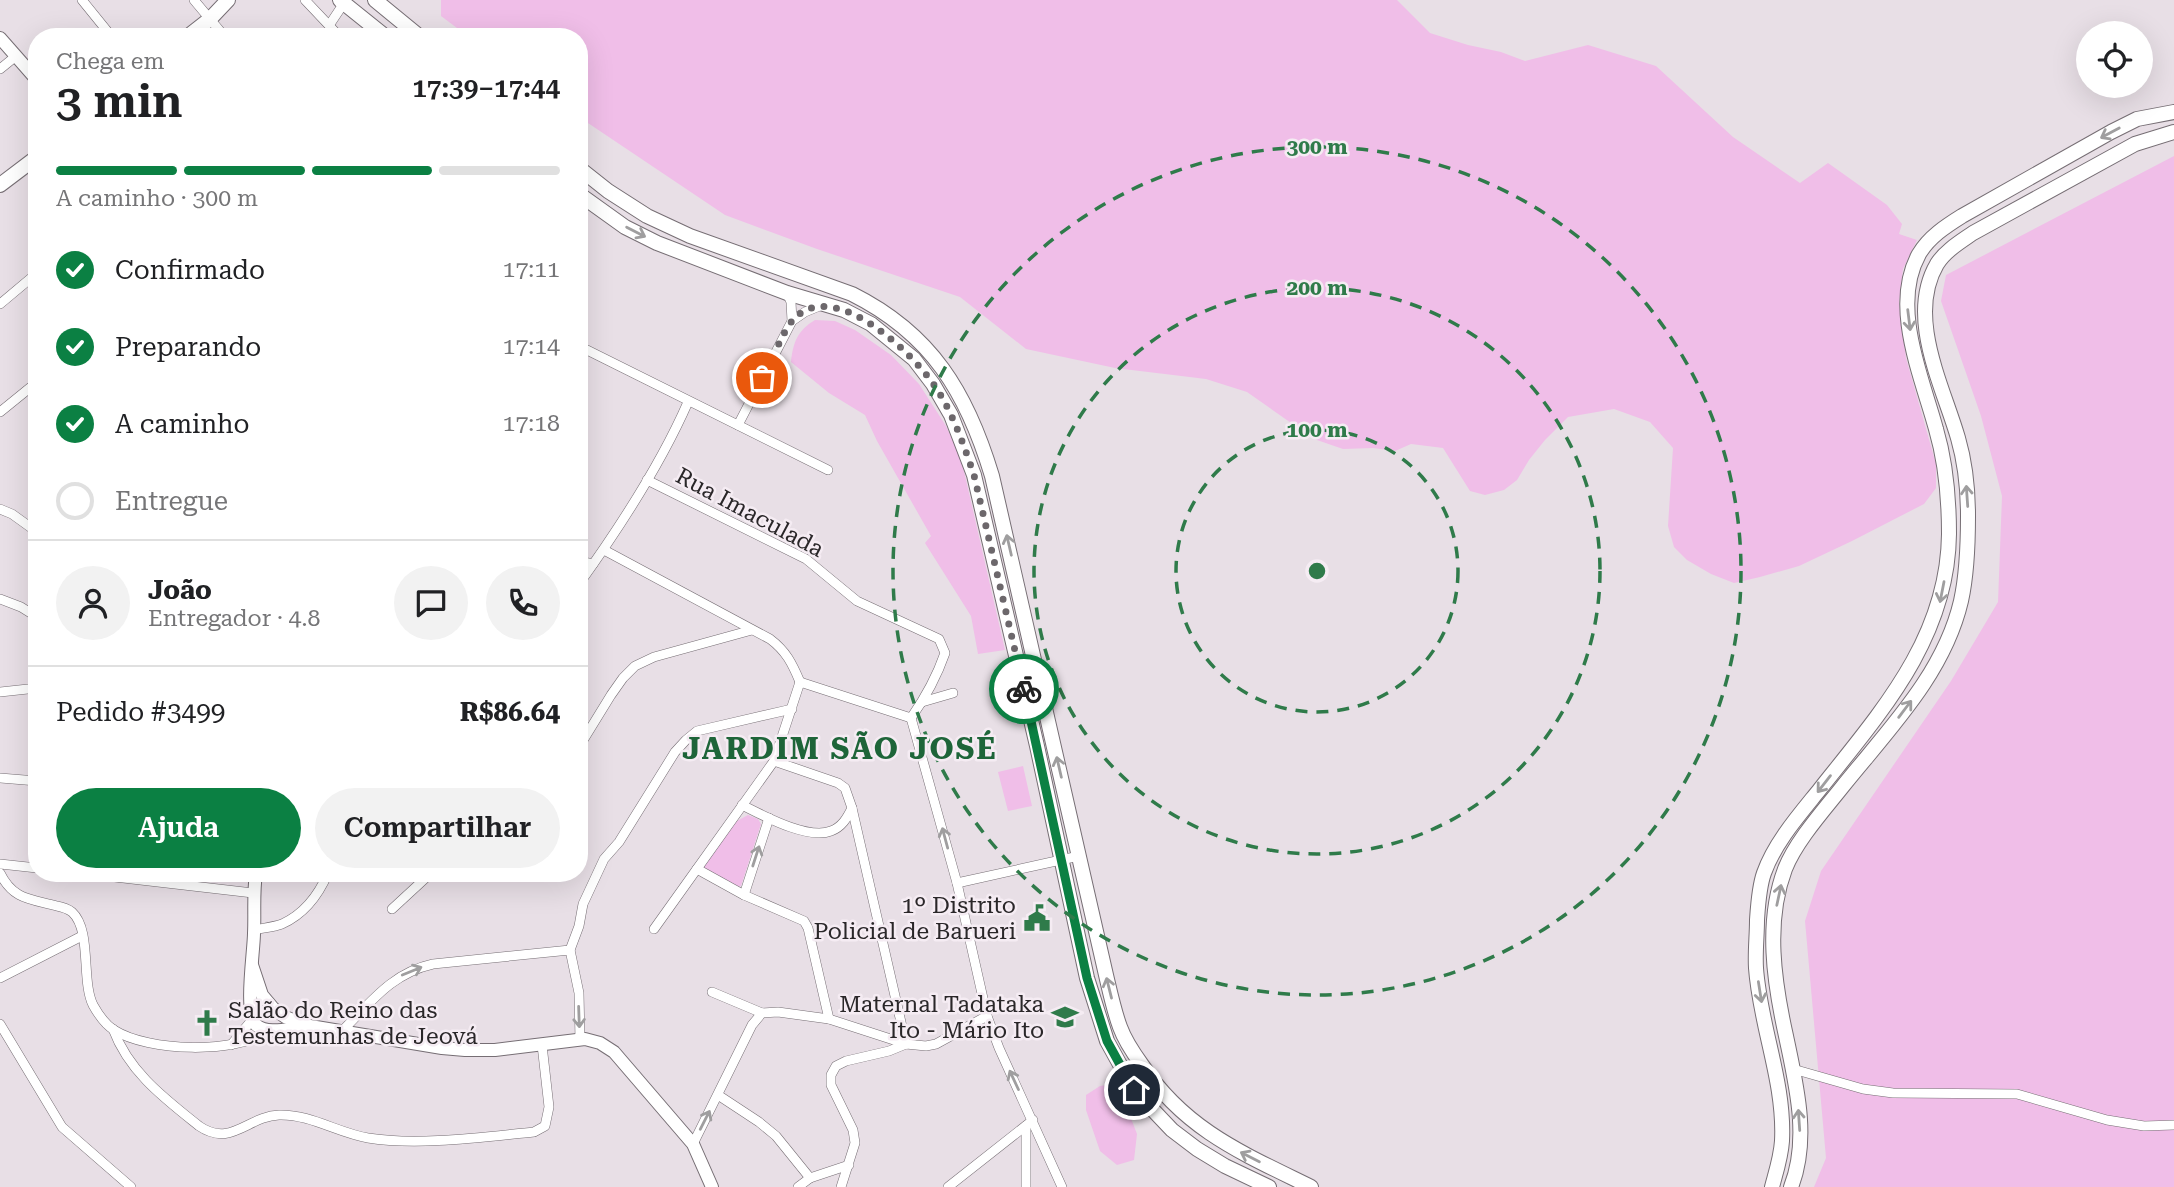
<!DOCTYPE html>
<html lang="pt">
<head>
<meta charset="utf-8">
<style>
  body { margin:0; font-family:"Roboto Serif",serif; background:#f2f2f2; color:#202124; height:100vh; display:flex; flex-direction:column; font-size:26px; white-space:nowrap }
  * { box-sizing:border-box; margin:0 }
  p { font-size:23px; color:#757577 }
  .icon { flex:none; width:38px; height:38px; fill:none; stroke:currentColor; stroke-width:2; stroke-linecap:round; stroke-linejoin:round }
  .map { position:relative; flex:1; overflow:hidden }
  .panel { position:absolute; left:28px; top:28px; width:560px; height:854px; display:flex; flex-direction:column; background:#fff; border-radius:28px; box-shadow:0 7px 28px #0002 }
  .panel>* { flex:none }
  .controls { position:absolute; left:2076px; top:21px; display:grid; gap:14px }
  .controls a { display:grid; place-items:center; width:77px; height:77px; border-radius:50%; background:#fff; box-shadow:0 7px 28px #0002; font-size:35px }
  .pin { position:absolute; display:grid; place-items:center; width:60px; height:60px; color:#fff; margin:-30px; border:4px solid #fff; border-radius:50%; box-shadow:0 2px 7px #0007 }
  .courier { position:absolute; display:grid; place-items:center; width:70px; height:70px; margin:-35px; border:5px solid #0b8043; border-radius:50%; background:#fff; color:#222; box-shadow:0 2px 9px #0007 }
  .summary em { font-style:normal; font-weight:600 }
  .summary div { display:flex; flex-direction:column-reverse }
  .summary { display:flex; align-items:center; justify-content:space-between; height:119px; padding:0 28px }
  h1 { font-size:46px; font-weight:600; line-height:52px }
  .bar { display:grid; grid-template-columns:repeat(4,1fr); gap:10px 7px; align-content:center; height:84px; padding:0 28px }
  .bar i { height:9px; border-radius:5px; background:#e0e0e0 }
  .bar .selected { background:#0b8043 }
  .bar p { grid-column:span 4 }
  .line { display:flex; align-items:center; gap:18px; padding:0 28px; border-top:2px solid #e0e0e0 }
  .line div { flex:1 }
  .round { display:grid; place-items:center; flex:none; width:74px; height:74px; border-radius:37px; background:#f2f2f2 }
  ol { padding:0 28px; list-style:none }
  li { display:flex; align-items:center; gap:21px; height:77px }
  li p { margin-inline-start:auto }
  li .icon { padding:7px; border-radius:50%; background:#0b8043; color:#fff; stroke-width:4 }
  li:last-child { color:#757577 }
  li i { width:38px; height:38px; border:4px solid #e0e0e0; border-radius:50% }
  .action { display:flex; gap:14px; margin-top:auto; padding:14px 28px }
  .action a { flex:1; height:80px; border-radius:42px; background:#0b8043; color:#fff; font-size:28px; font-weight:600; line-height:80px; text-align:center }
  .action a+a { background:#f2f2f2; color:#202124 }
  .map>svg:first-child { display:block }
</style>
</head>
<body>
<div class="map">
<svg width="2174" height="1187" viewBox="0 0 2174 1187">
  <rect width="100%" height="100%" fill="#e8dfe6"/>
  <g fill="#f0bee8">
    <path d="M441,0h956l33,33 38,12 33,7 24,9 63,-16 68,21 77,71 67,46 28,-20 59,42 15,19 -3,10 18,6 -14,29 -4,34 7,55 30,106v24l-12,16 -72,37 -53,25 -39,11 -26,6 -23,-9 -24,-14 -13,-13 -6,-21 5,-78 -23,-26 -36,-13 -46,8 -23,23 -16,20 -12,20 -13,10 -19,5 -15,-4 -27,-43 -32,-4 -16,7 -22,-3 -30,1 -29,-10 -67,-47 -41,-13 -91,-11 -89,-19 -66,-52 -143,-48 -92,-34 -146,-98v-80h-110l-28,-21z"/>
    <path d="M2174,156v1031h-360l12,-29 -21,-237 16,-50 130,-190 47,-79 4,-106 -21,-80 -40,-115 5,-26z"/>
    <path d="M815,320l20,1 20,9 36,25 28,29 27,42 15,32 44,192 -27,4 -7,-38 -46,-73 6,-7 -54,-95 -12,-26 -36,-22 -38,-31c2,-20 7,-32 24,-42z"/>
    <path d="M1023,766l9,40 -24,5 -10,-39z"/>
    <path d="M748,815l10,4 3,5 -20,62 -3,1 -33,-17 -1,-4 33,-45z"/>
    <path d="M1113,1084l6,3 18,47 -3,26 -17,5 -17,-14 -14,-41v-15l14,-9z"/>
  </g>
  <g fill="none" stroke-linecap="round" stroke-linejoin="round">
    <defs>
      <g id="street">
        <path d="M82,0l30,37"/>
        <path d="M194,0l31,37"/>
        <path d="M305,0l35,37"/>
        <path d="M330,24l16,-24"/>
        <path d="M0,69l16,-13"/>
        <path d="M0,304l37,-31"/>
        <path d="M792,321l13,-9 17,-7"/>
        <path d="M579,346l249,124"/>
        <path d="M0,412l37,-30"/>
        <path d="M738,425l54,-104 -1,-19 -4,-9"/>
        <path d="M647,480l159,79 51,42 82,38 6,14c-8,23 -20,45 -34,65"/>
        <path d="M0,509l12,5 25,18"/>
        <path d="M604,550l166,89c16,12 22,24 30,43"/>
        <path d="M579,561l14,3"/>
        <path d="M579,584c41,-57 81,-118 109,-182"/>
        <path d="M0,599l21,8 16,10"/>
        <path d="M800,682l111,36"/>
        <path d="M0,692l37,-4"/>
        <path d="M922,702l31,-9"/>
        <path d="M911,718l46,165 30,133 12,32 63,139"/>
        <path d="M579,747l32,-52 12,-17 12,-12 19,-9 98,-27"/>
        <path d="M0,778l37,3"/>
        <path d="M742,805c22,11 66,35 89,26 11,-4 16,-13 21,-23l-7,-20 -7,-5 -64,-22"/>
        <path d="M852,808l54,236"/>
        <path d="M0,864l37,4"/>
        <path d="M697,869l47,26 60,26 4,7 21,91"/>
        <path d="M0,873c13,27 31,26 57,33 5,1 11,3 15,6 20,18 9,69 21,93 5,9 13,20 21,25 35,22 121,24 156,1"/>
        <path d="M80,873l173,20"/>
        <path d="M957,883l122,-27"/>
        <path d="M744,895l25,-77"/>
        <path d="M392,909l39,-36"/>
        <path d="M654,929l120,-168 26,-79"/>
        <path d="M254,930c9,-2 20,-3 28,-6 22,-10 37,-30 46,-51"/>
        <path d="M570,950l9,-24 4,-22 21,-45 15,-17 56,-90 11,-12 11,-9 95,-22"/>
        <path d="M0,978l82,-42"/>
        <path d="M712,992l50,21"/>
        <path d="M0,1024l62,103 69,60"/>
        <path d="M113,1029c16,43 51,69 86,97 32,22 49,-10 80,-11 31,-1 59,18 89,23 50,8 115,-1 166,-6l11,-6 4,-19 -7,-62"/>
        <path d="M342,1031c29,-29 50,-58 91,-67l137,-14 9,43 1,47"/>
        <path d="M231,1045l21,-25"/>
        <path d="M1793,1069l70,20 30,4 124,1 90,26 37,6 30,-1"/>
        <path d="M718,1095l41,27 17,14 34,42"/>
        <path d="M1026,1126v61"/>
        <path d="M693,1144l59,-119 10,-12 16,-1 51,7 77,25"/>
        <path d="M798,1187l12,-9 39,-13"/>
        <path d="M841,1187l14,-44 -2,-13 -22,-45v-10l5,-9 10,-5 43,-10 17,-7 20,2 10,-2 51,-28"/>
        <path d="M948,1187l85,-67"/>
      </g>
      <g id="secondary">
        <path d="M0,38l37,42"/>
        <path d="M256,873c-3,21 -1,40 -2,60 0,18 -10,80 2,92 11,10 34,3 48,2"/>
        <path d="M252,965l10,30 11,13 12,9 25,9 132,22 23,2h30l90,-11 15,4 14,9 79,92 19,43"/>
      </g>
      <g id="primary">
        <path d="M340,0l46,37"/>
        <path d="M375,0l45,37"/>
        <path d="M187,37l23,-18 18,-19"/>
        <path d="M579,168l29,23 39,25 43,20 162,58c80,40 115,99 140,182l114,499c4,17 8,36 14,52 5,14 14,27 22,38 43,65 102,89 169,122"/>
        <path d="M0,185l37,-28"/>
        <path d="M579,194l46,33 32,16 130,50 57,17 27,14 43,35 19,25 18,31 23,60 63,271 50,232 20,63 27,49 38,40 25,19 28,17 44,21"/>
        <path d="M1772,1187c4,-15 9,-30 10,-46 3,-59 -22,-115 -26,-173 -1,-16 1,-32 1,-48 1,-15 2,-33 7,-47 11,-31 36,-59 56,-84 61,-77 128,-151 129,-255 0,-35 -3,-71 -13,-105 -14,-52 -46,-123 -17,-175 10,-17 27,-28 43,-38l149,-84 26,-13 37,-7"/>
        <path d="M1791,1187c19,-48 5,-103 -5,-151 -12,-54 -21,-114 -1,-167 11,-28 39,-59 58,-83 45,-56 101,-112 118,-185 6,-27 7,-57 7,-85 0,-25 -3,-54 -10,-78 -15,-52 -52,-121 -21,-174 8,-13 23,-22 36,-31l162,-89 39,-12"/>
      </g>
    </defs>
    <use href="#street" stroke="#766e74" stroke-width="10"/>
    <use href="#secondary" stroke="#766e74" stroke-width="14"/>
    <use href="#primary" stroke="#766e74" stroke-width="16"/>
    <use href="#street" stroke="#fff" stroke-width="9"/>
    <use href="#secondary" stroke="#fff" stroke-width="12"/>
    <use href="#primary" stroke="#fff" stroke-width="14"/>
  </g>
  <defs><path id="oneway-shaft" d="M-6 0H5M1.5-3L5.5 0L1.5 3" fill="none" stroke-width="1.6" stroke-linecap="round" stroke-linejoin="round" transform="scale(1.75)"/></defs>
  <g stroke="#9f9e9f">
    <use href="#oneway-shaft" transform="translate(2110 133) rotate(152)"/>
    <use href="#oneway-shaft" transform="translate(636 232) rotate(27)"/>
    <use href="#oneway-shaft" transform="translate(1909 320) rotate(83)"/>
    <use href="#oneway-shaft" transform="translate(1967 496) rotate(-94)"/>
    <use href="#oneway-shaft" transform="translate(1009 545) rotate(-103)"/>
    <use href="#oneway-shaft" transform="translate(1942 592) rotate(101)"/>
    <use href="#oneway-shaft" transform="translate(1905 709) rotate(-53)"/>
    <use href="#oneway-shaft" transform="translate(1059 767) rotate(-103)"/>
    <use href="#oneway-shaft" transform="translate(1824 784) rotate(128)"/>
    <use href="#oneway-shaft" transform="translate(945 838) rotate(-105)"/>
    <use href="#oneway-shaft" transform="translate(756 856) rotate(-72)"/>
    <use href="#oneway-shaft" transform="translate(1779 895) rotate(-78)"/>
    <use href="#oneway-shaft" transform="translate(412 971) rotate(-22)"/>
    <use href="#oneway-shaft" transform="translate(1109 988) rotate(-104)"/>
    <use href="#oneway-shaft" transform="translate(1760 992) rotate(81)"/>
    <use href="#oneway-shaft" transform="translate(579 1017) rotate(88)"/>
    <use href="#oneway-shaft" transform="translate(1014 1080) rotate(-115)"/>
    <use href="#oneway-shaft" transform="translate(705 1120) rotate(-63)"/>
    <use href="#oneway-shaft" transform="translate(1799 1120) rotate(-94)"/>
    <use href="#oneway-shaft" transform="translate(1250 1157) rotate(-153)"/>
  </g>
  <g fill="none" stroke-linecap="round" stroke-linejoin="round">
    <path stroke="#6c676b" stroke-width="7" stroke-dasharray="0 12.6" d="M762,378c8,-14 21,-46 30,-57 39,-46 117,29 140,61 20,28 31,61 42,93l50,214"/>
    <path stroke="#0b8043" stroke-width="9" d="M1024,689l63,289 20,63 27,49"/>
  </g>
  <g fill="none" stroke="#2f7b4a" stroke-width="3.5" stroke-dasharray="12 9">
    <circle cx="1317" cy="571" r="141"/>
    <circle cx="1317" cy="571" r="283"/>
    <circle cx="1317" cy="571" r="424"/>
  </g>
  <defs>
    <symbol id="civic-bare" viewBox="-9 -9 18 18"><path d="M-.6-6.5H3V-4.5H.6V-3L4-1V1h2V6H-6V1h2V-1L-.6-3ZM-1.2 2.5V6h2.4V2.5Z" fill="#2f7b4a" stroke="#f5ecf3" stroke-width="2.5" paint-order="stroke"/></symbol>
    <symbol id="school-bare" viewBox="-9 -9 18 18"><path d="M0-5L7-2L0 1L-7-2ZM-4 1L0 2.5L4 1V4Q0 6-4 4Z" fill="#2f7b4a" stroke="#f5ecf3" stroke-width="2.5" paint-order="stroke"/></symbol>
    <symbol id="church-bare" viewBox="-9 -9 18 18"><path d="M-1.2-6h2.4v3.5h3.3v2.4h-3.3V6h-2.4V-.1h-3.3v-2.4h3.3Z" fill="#2f7b4a" stroke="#f5ecf3" stroke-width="2.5" paint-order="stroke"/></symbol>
  </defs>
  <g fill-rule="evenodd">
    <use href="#civic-bare" x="1018" y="899" width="38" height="38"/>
    <use href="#school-bare" x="1046" y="998" width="38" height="38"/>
    <use href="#church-bare" x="188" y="1004" width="38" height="38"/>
  </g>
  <g text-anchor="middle" stroke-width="5" stroke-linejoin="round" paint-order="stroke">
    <g font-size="23" fill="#2a2729" stroke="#f5ecf3">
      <text transform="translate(750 512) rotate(28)" y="8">Rua Imaculada</text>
    </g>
    <g font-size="23" fill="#2a2729" stroke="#f5ecf3" text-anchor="end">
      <text x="1016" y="913">1º Distrito<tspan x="1016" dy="26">Policial de Barueri</tspan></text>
      <text x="1044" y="1012">Maternal Tadataka<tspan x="1044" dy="26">Ito - Mário Ito</tspan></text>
      <text x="228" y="1018" text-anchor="start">Salão do Reino das<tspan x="228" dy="26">Testemunhas de Jeová</tspan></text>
    </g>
    <g font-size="30" font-weight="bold" letter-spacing="2" fill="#1e6539" stroke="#f5ecf3">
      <text x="840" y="759">JARDIM SÃO JOSÉ</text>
    </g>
  </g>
  <circle cx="1317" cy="571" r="10" fill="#2f7b4a" stroke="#f5ecf3" stroke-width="3.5"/>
  <g font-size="21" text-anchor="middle" font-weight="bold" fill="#2f7b4a" stroke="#f5ecf3" stroke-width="5" stroke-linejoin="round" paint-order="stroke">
    <text x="1317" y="154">300 m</text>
    <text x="1317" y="295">200 m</text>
    <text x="1317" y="437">100 m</text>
  </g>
</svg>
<div class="controls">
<a><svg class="icon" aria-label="locate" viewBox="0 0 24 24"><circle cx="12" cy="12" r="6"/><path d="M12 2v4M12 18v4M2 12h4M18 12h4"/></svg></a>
</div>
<div class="pin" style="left:762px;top:378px;background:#ea580c"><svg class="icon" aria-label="bag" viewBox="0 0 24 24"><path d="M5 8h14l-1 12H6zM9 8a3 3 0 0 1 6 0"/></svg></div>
<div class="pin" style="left:1134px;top:1090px;background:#1f2937"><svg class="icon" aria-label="home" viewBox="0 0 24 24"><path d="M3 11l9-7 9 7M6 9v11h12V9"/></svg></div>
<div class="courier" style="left:1024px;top:689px"><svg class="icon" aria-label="bike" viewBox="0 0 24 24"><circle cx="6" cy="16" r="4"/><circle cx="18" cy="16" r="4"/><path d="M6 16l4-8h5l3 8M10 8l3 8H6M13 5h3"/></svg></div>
<section class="panel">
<div class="summary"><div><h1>3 min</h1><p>Chega em</p></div><em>17:39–17:44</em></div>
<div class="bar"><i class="selected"></i><i class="selected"></i><i class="selected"></i><i></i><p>A caminho · 300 m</p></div>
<ol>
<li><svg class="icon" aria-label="check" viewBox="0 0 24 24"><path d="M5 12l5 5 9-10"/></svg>Confirmado<p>17:11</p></li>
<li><svg class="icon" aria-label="check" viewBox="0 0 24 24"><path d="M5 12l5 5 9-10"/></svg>Preparando<p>17:14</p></li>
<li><svg class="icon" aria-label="check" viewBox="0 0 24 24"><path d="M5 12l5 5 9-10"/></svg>A caminho<p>17:18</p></li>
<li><i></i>Entregue</li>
</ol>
<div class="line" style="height:126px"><a class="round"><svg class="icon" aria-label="person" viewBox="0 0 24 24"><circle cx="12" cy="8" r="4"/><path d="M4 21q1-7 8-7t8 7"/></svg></a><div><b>João</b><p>Entregador · 4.8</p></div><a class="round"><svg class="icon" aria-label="chat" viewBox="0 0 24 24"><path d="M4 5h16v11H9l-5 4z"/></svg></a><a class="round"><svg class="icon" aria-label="phone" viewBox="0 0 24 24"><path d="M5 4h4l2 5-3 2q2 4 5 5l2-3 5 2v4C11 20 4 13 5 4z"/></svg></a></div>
<div class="line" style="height:91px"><div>Pedido #3499</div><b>R$86.64</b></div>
<div class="action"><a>Ajuda</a><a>Compartilhar</a></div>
</section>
</div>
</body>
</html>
